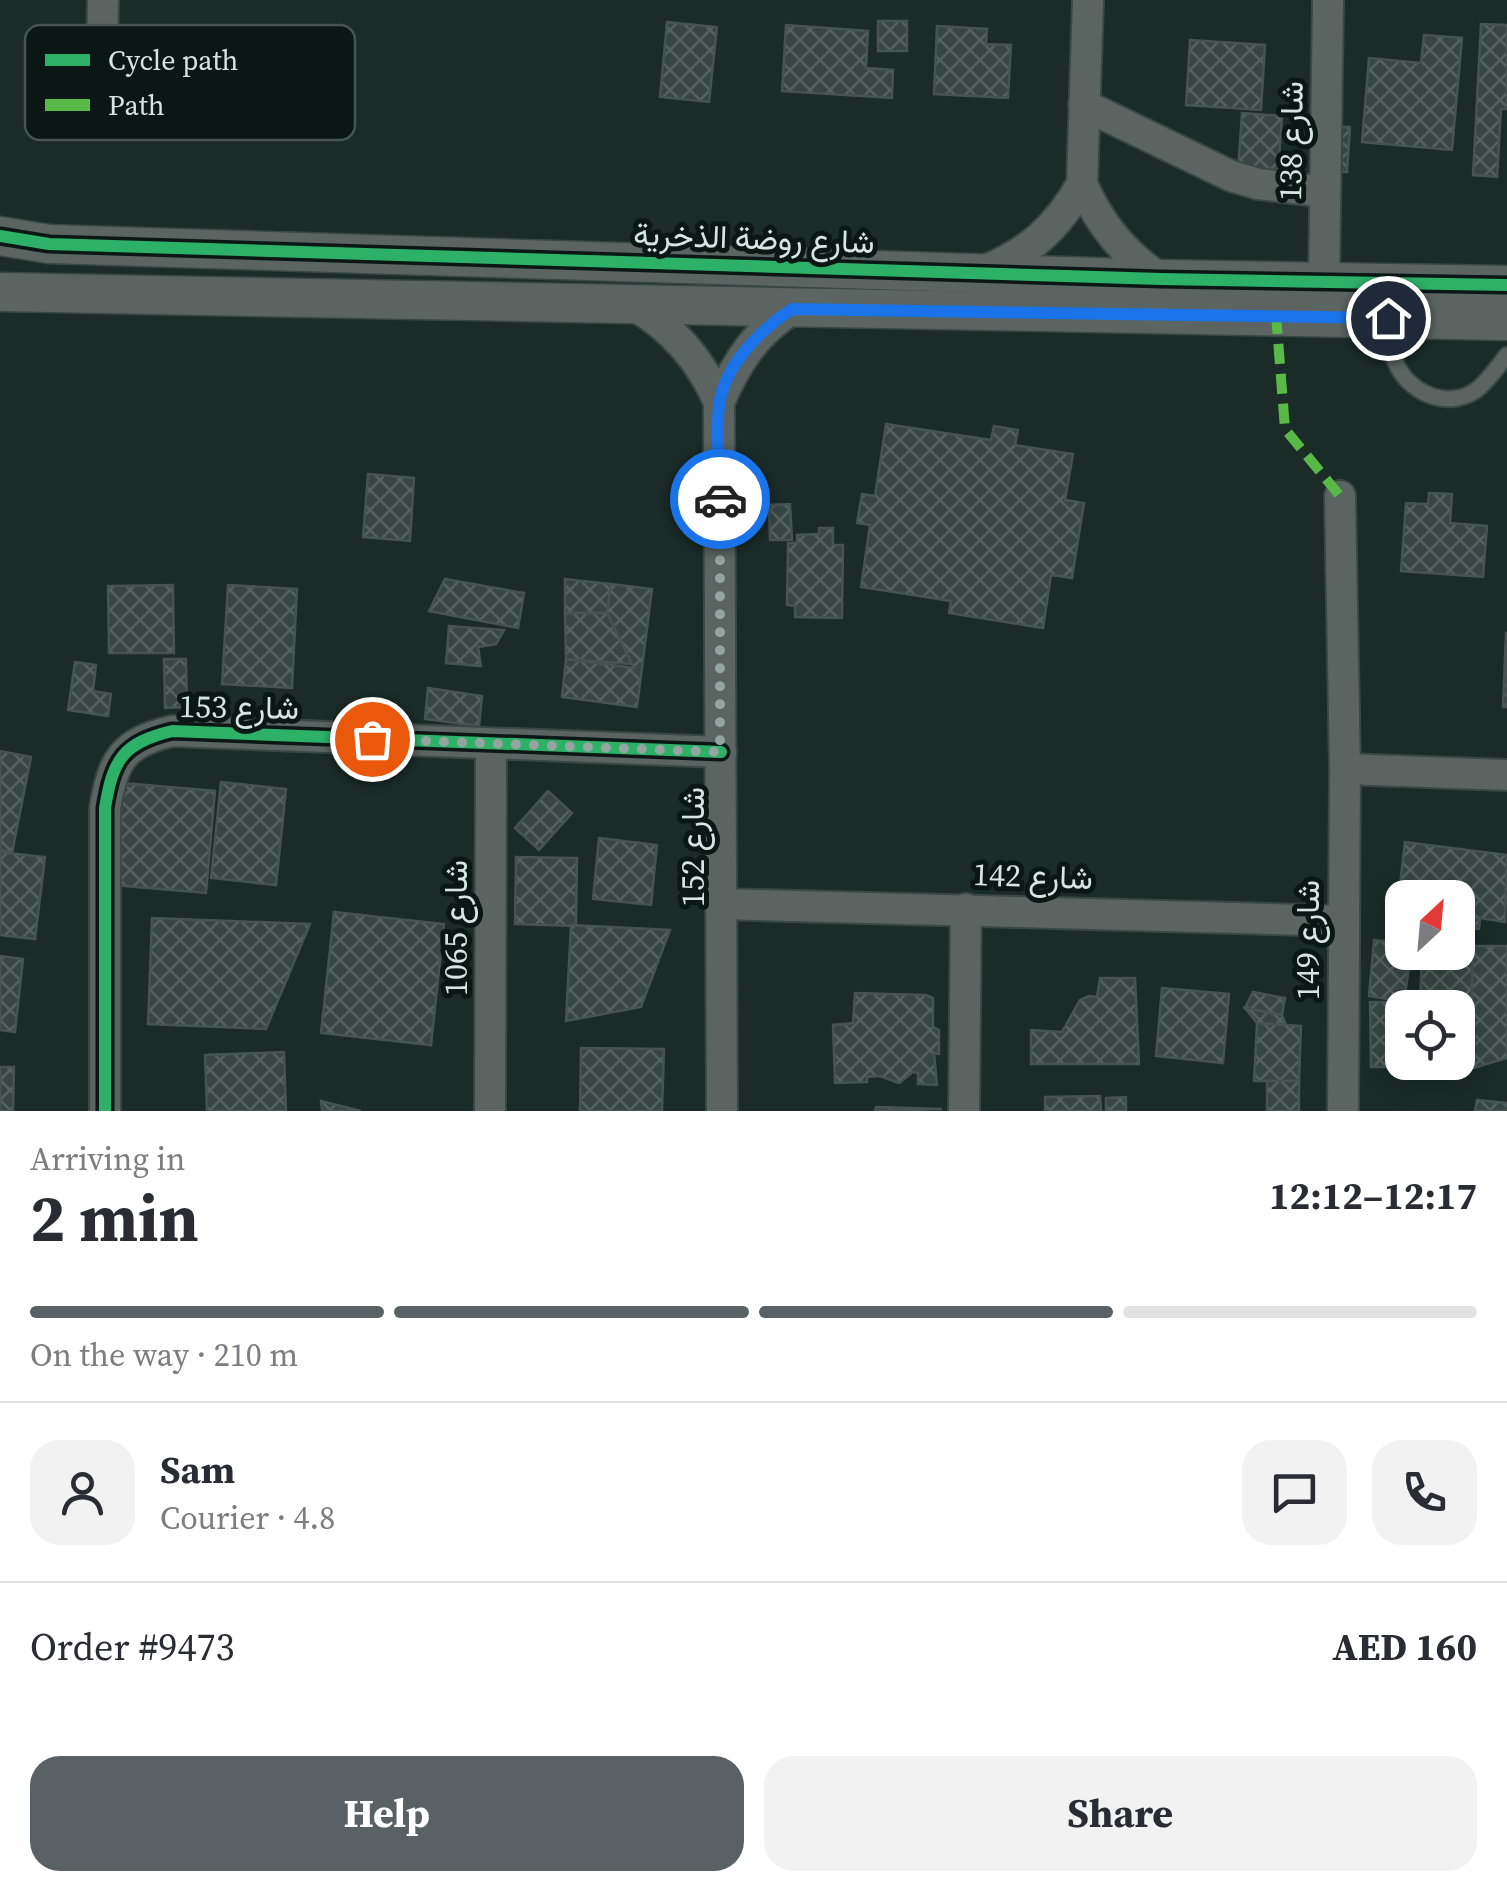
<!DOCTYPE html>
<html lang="en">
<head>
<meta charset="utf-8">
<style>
  body { margin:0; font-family:"Source Serif 4",Vazirmatn,serif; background:#f2f2f3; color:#2b2b33; height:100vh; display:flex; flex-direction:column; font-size:38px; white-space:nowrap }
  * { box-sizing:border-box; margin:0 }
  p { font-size:32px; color:#7c7c81 }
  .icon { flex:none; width:55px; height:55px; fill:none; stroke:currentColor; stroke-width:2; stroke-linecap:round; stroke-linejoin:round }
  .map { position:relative; height:1111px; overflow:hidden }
  .details { display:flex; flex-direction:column; background:#fff; flex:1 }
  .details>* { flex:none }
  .needle { width:65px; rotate:26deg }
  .controls { position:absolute; left:1385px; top:880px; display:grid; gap:20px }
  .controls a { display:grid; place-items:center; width:90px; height:90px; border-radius:20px; background:#fff; box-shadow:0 5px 25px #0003; font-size:50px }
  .pin { position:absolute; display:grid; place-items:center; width:85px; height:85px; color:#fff; margin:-42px; border:5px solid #fff; border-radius:50%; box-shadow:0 2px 10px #0007 }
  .courier { position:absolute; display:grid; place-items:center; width:100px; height:100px; margin:-50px; border:8px solid #1a73e8; border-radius:50%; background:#fff; color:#222; box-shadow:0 2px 12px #0007 }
  .headline em { font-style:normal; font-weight:700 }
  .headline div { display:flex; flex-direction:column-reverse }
  .headline { display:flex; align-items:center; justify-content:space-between; height:170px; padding:0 30px }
  h1 { font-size:65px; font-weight:700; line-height:75px }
  .bar { display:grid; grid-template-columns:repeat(4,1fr); gap:15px 10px; align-content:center; height:120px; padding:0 30px }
  .bar i { height:12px; border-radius:8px; background:#e1e1e2 }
  .bar .selected { background:#5a6164 }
  .bar p { grid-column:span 4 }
  .line { display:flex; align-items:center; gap:25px; padding:0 30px; border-top:2px solid #e1e1e2 }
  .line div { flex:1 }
  .round { display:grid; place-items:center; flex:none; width:105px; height:105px; border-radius:30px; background:#f2f2f3 }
  .action { display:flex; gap:20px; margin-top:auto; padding:20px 30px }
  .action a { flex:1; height:115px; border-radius:30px; background:#5a6164; color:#fff; font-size:40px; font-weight:700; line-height:115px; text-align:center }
  .action a+a { background:#f2f2f3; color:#2b2b33 }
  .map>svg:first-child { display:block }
</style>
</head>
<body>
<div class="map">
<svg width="1507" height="1111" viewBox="0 0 1507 1111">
  <defs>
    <pattern id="building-cross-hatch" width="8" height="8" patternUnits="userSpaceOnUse" patternTransform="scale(2.5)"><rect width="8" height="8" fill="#374644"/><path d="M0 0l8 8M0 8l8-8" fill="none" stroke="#53615f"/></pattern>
  </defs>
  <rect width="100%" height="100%" fill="#1a2b28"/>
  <g fill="url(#building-cross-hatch)" stroke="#465352" stroke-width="2.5">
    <rect x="878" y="21" width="29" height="30"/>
    <path d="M667,22l50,5 -8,75 -49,-5z"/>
    <path d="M1481,24l26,1v84h-6l-4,68 -24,-2z"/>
    <path d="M786,25l82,6 -2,37 27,2 -1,28 -110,-7z"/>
    <path d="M937,26l50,3 -1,15 25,1 -3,53 -74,-4z"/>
    <path d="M1424,35l38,3 -10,112 -90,-8 7,-84 52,5z"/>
    <path d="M1190,40l75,5 -4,65 -75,-5z"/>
    <path d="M1242,113l40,3 -4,57 -40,-3z"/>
    <path d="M1331,127h19l-3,45 -18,-2z"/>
    <path d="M886,424l105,16 3,-14 24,4 -3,15 58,9 -8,46 19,3 -12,75 -21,-3 -8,53 -94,-15 2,-12 -90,-14 9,-62 -13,-2 5,-29 13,2z"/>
    <path d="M368,474l46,4 -4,63 -47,-4z"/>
    <path d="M1429,493l23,1 -2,29 37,3 -4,51 -82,-6 5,-68 22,1z"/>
    <path d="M790,504l2,36h-22l-1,-35z"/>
    <path d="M819,528h14v17h10l-1,73 -47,-1v-11l-8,-1 1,-62h9v-8l22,-1z"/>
    <path d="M445,579l79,14 -6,35 -89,-17z"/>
    <path d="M565,579l46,5 -4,29h-42z"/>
    <path d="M611,584l41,5 -15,118 -75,-10 4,-38 68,9 -27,-55z"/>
    <path d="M173,585l1,68h-65l-1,-67z"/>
    <path d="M228,585l69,4 -5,99 -70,-4z"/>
    <path d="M565,613h42l25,51 -66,-5z"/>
    <path d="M449,626l55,4 -8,14 -18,3 3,19 -35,-3z"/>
    <path d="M1506,633h1v74h-4z"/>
    <path d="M164,659h22l1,48 -22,1z"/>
    <path d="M75,662l21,3 -3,26 18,3 -3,22 -40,-6z"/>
    <path d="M428,688l54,8 -3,30 -54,-7z"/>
    <path d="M0,751l31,6 -19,96 -12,-3z"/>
    <path d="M221,782l65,7 -10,96 -65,-7z"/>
    <path d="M123,783l92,8 -9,102 -92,-8z"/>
    <path d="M548,791l24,22 -33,37 -24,-22z"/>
    <path d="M599,838l58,7 -6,60 -58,-6z"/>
    <path d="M1405,842l102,13 -2,67 -25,-4 -1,11 -21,-3v-28h-56v22l-6,-1z"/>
    <path d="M0,852l45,5 -10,82 -35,-4z"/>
    <path d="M516,857l61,1 -1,68 -61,-2z"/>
    <path d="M334,912l110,12 -13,121 -110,-12z"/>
    <path d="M152,918l158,6 -44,105 -118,-5z"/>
    <path d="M571,925l99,5 -29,77 -75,14z"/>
    <path d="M1374,940l28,3v9h9l-7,50 -35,-6z"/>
    <path d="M1458,946h15l-3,123 -53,-3 1,-4h40v-54h-38l2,-56h36z"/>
    <path d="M1473,946h34v112l-37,11z"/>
    <path d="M0,956l23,3 -8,73 -15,-2z"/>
    <path d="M1100,978h35l4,86h-108v-34l31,2 18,-32 9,-4 8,1z"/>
    <path d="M1162,988l67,6 -6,69 -67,-7z"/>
    <path d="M1253,992l32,6 -3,17 -37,-7z"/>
    <path d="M855,993l71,2 7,3v29l6,3v24l-5,-1 3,32 -19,-1v-11l-5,-1 -14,11 -19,-7 -13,1v5l-32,1 -2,-58 20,-2z"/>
    <path d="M1370,1002h34l1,65h-34z"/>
    <path d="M1245,1008l37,7 4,10 -29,-2z"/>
    <path d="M1257,1023l44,3 -2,55h-45z"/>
    <path d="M581,1048l83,1 -2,62h-82z"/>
    <path d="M284,1052l2,59h-79l-2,-56z"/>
    <path d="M0,1067h14l-1,44h-13z"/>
    <rect x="1267" y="1081" width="32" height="30"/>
    <path d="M1100,1096l1,15h-56v-14z"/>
    <path d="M1126,1097v14h-20v-13z"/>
    <path d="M1477,1100l30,3v8h-32z"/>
    <path d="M321,1101l40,10h-39z"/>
    <path d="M876,1107l66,2 -67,2z"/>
  </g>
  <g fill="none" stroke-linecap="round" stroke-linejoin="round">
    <defs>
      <path id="service" d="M1389,321c2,13 2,29 6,40 12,31 51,49 80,30 12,-8 22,-24 32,-36"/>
      <g id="minor">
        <path d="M1088,0l-6,184c18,41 42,70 79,95"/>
        <path d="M102,75l1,-75"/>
        <path d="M1084,105l147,71 27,8 67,8"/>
        <path d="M981,272c47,-18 76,-44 101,-88"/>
        <path d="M1324,282l4,-282"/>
        <path d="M632,304c41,24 68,55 87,98"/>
        <path d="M1340,496l5,273 -2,342"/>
        <path d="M1345,769l162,6"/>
        <path d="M721,904l622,17"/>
        <path d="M105,1111v-303c8,-49 18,-65 67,-77l549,21"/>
        <path d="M490,1111l1,-367"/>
        <path d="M722,1111l-3,-709c18,-40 35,-68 73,-93"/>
        <path d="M964,1111l2,-202"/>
      </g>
      <g id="tertiary">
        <path d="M0,236l49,8 1112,35 346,6"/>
        <path d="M0,292l1507,29"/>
      </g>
    </defs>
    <use href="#service" stroke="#394745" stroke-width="19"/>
    <use href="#minor" stroke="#394745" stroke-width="34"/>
    <use href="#tertiary" stroke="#394745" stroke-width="41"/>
    <use href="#service" stroke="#5b6460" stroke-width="15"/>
    <use href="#minor" stroke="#5b6460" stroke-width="30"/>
    <use href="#tertiary" stroke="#5b6460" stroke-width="38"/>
    <path stroke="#58b947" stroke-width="10" stroke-dasharray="20 10" stroke-linecap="butt" d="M1276,314l9,115 55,67"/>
    <defs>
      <g id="cycleway">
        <path d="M0,236l49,8 1112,35 346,6"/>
        <path d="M105,1111v-303c8,-49 18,-65 67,-77l549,21"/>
      </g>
    </defs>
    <use href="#cycleway" stroke="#0a1715" stroke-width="19"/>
    <use href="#cycleway" stroke="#2db169" stroke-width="12"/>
  </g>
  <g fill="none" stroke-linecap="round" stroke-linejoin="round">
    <path stroke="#93a4a1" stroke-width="10" stroke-dasharray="0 18" d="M372,739l348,13v-253"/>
    <path stroke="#1a73e8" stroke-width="12" d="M720,499c-1,-30 -4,-63 -1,-93 5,-40 41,-76 73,-97l596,9"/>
  </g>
  <g text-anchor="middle" stroke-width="10" stroke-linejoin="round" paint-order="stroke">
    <g font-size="32" fill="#d4e5e2" stroke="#0a1715">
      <text transform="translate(1291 141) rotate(-89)" y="11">شارع 138</text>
      <text transform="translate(754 238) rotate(2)" y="11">شارع روضة الذخرية</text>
      <text transform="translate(239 707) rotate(1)" y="11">شارع 153</text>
      <text transform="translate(693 847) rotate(-90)" y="11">شارع 152</text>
      <text transform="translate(1033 876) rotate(2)" y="11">شارع 142</text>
      <text transform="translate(456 928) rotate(-90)" y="11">شارع 1065</text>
      <text transform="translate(1308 940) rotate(-90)" y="11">شارع 149</text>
    </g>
  </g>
  <rect x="25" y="25" width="330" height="115" rx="15" fill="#0a1715" stroke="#475552" stroke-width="2.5"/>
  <rect x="45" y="54" width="45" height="12" fill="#2db169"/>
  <rect x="45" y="99" width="45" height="12" fill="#58b947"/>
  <g font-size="28" fill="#d4e5e2">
    <text x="108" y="70">Cycle path</text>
    <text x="108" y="115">Path</text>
  </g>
</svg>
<div class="controls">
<a><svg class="needle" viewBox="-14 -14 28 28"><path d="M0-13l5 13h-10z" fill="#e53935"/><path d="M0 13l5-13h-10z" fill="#7c7c81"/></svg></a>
<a><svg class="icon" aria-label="locate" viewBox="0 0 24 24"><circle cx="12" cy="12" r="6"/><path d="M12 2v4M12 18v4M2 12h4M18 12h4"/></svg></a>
</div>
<div class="pin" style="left:372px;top:739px;background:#ea580c"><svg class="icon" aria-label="bag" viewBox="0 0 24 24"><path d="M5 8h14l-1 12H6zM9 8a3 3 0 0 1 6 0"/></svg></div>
<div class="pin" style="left:1388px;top:318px;background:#1f2937"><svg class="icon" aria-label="home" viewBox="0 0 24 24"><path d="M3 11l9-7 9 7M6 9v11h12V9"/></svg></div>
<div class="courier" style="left:720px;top:499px"><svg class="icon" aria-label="car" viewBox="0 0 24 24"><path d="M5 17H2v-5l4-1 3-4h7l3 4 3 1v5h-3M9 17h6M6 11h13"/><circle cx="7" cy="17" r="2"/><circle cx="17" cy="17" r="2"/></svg></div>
</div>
<section class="details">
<div class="headline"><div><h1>2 min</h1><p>Arriving in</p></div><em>12:12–12:17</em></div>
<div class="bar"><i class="selected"></i><i class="selected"></i><i class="selected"></i><i></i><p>On the way · 210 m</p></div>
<div class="line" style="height:180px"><a class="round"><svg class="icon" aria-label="person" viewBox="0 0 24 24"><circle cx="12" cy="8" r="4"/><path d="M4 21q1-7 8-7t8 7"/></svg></a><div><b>Sam</b><p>Courier · 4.8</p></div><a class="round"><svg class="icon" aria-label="chat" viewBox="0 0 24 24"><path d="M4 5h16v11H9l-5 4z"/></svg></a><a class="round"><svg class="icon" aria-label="phone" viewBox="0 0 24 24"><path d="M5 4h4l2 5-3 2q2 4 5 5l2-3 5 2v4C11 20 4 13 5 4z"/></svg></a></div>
<div class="line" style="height:130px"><div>Order #9473</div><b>AED 160</b></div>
<div class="action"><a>Help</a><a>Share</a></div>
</section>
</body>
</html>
